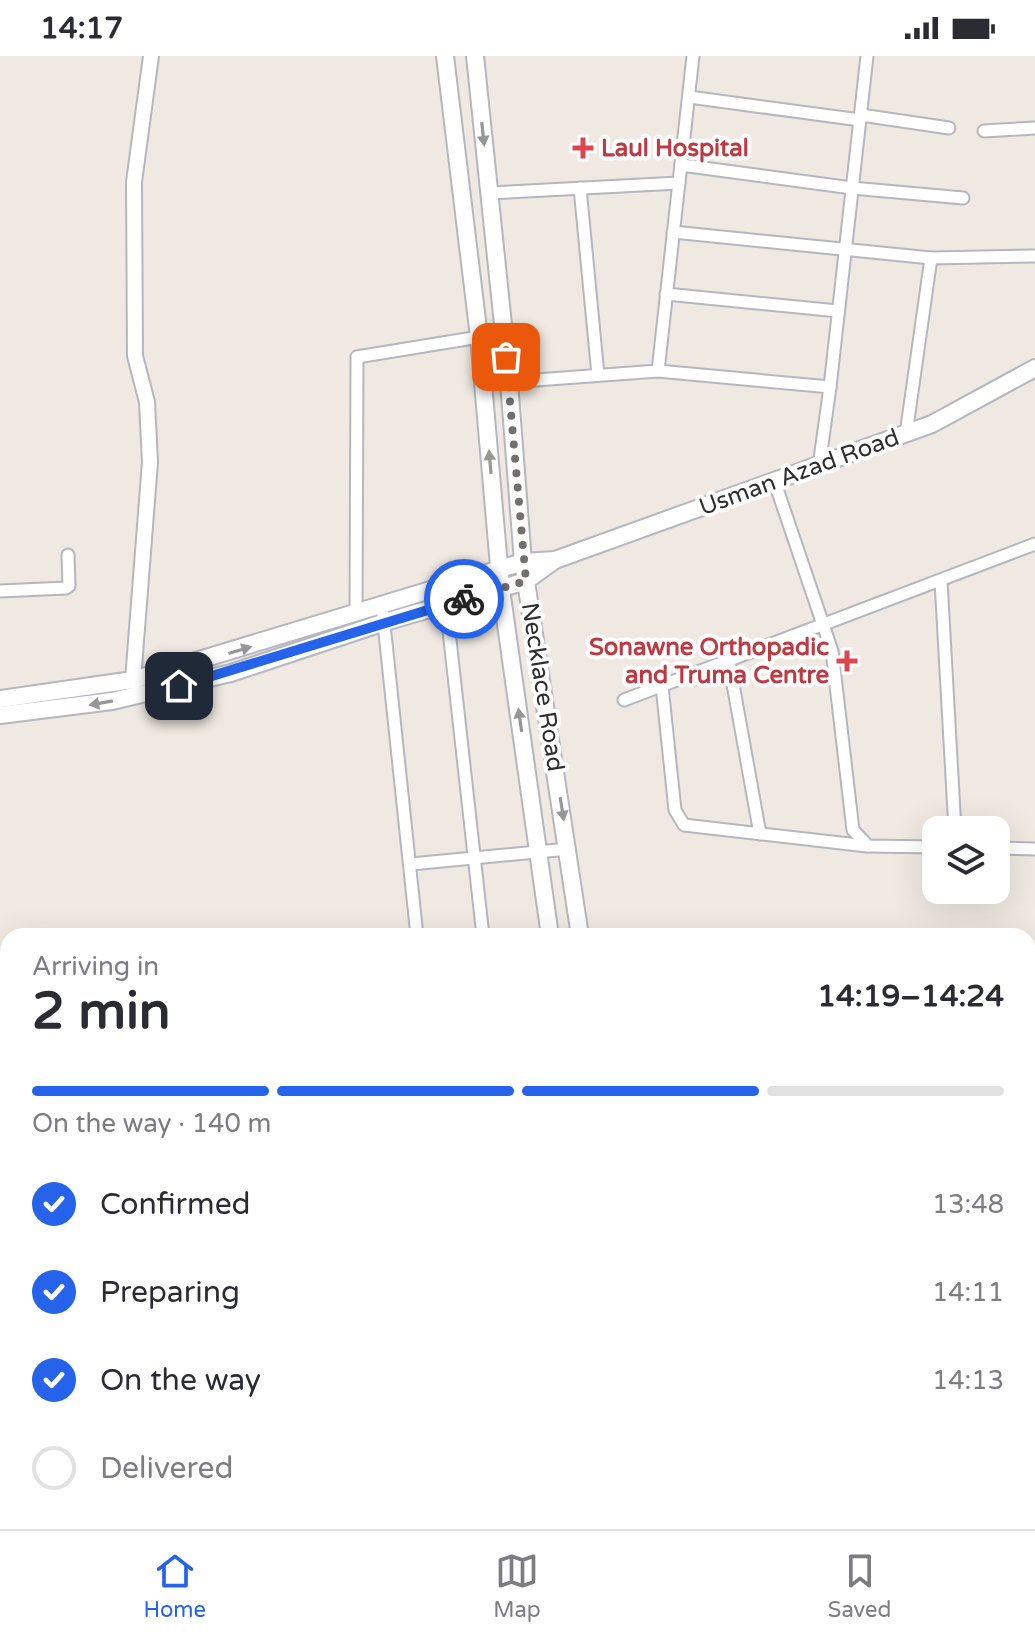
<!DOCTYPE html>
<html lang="en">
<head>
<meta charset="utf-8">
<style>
  body { margin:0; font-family:"Varela Round",sans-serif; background:#f7f7f7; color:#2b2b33; height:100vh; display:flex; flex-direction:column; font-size:30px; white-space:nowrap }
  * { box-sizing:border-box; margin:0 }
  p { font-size:26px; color:#7c7c81 }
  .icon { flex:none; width:44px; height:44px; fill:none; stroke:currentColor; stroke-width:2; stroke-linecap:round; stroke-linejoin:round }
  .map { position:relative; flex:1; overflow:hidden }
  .sheet { position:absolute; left:0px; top:872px; width:1036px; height:602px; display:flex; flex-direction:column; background:#fff; border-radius:24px 24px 0 0; box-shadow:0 8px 32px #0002 }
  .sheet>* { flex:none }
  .fabs { position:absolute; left:922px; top:760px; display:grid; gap:16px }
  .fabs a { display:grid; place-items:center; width:88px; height:88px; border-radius:16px; background:#fff; box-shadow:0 8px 32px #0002; font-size:40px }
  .pin { position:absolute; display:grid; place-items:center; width:68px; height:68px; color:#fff; margin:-34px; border-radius:16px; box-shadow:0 4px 12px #0006 }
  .courier { position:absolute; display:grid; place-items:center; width:80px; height:80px; margin:-40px; border:6px solid #2563eb; border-radius:50%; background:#fff; color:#222; box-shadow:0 2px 10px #0007 }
  .headline em { font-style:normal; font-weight:700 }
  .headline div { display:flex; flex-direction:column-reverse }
  .headline { display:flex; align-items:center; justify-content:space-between; height:136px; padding:0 32px }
  h1 { font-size:52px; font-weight:700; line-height:60px }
  .bar { display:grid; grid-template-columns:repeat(4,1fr); gap:12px 8px; align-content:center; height:96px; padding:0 32px }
  .bar i { height:10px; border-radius:6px; background:#e1e1e2 }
  .bar .active { background:#2563eb }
  .bar p { grid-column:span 4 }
  ol { padding:0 32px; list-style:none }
  li { display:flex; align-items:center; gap:24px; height:88px }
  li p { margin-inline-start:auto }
  li .icon { padding:8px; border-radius:50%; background:#2563eb; color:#fff; stroke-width:4 }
  li:last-child { color:#7c7c81 }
  li i { width:44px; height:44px; border:4px solid #e1e1e2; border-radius:50% }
  .status { display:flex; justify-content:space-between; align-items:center; height:56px; padding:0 40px; background:#fff; direction:ltr }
  .status svg { height:22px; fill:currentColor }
  .tab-bar { display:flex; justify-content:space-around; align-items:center; height:112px; border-top:2px solid #e1e1e2; background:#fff; font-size:22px; color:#7c7c81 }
  .tab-bar a { display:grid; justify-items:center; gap:4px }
  .tab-bar .active { color:#2563eb }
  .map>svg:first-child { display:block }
</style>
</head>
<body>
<div class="status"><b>14:17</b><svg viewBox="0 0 49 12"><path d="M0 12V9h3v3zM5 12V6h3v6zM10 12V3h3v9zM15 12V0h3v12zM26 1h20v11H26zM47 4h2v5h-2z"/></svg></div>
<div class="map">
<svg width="1035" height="1473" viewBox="0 0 1035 1473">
  <rect width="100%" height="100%" fill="#efe9e1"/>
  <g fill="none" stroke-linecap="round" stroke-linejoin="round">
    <defs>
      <g id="minor">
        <path d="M689,41l171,23"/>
        <path d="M861,59l88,13"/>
        <path d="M984,75l51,-3"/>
        <path d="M681,109l171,23 111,10"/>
        <path d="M580,132l18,187"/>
        <path d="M489,137l190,-10"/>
        <path d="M673,176l258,26 -25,176"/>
        <path d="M931,202l104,-2"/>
        <path d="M666,238l172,17"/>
        <path d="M658,315l172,16 -11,79"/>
        <path d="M509,326l149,-11 35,-315"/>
        <path d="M830,331l37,-331"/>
        <path d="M774,424l58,171 21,179 15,16 68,1"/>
        <path d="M941,525l14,249"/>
        <path d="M0,535l66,-3 3,-2 -1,-31"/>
        <path d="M446,548l37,332"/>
        <path d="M382,549l35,331"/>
        <path d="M356,557l1,-256 122,-20"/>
        <path d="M729,606l31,172"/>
        <path d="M662,630l13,124 9,15 183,21"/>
        <path d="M624,644l411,-156"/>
        <path d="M996,792l39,1"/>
        <path d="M411,808l157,-15"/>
        <path d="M1028,925l7,1"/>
        <path d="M1028,1007l7,1"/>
        <path d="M1028,1150l7,2"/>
        <path d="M1028,1212l7,2"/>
        <path d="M1028,1263l7,1"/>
        <path d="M1028,1329l7,2"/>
        <path d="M0,1352h8"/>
        <path d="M1028,1396l7,2"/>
        <path d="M0,1404l8,1"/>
        <path d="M0,1460h8"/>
        <path d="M33,1466v7"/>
        <path d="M105,1466v7"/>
        <path d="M163,1466v7"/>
        <path d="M262,1466v7"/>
        <path d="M362,1466v7"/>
        <path d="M432,1466v7"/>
        <path d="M567,1466l1,7"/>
        <path d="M210,1473v-7"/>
        <path d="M311,1473v-7"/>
      </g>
      <path id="tertiary" d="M133,624l17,-218 -3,-60 -12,-46 -1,-174 17,-126"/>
      <g id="secondary">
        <path d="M445,0l34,281 22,252 49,347"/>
        <path d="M475,0l34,326 14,180 57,374"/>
        <path d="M0,643l133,-19 390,-118 32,-2 377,-136 103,-56"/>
        <path d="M0,659l112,-14 119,-28 154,-51 141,-41 29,-21"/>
        <path d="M626,1466l1,7"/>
        <path d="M658,1466l1,7"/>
      </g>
    </defs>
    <use href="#minor" stroke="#b4b7c1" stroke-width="15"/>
    <use href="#tertiary" stroke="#b4b7c1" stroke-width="18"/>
    <use href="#secondary" stroke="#b4b7c1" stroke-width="20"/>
    <use href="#minor" stroke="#fff" stroke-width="11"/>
    <use href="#tertiary" stroke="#fff" stroke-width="14"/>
    <use href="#secondary" stroke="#fff" stroke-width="16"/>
  </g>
  <defs><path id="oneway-solid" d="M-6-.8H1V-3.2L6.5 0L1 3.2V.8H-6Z" transform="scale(2)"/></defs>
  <g fill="#969696">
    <use href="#oneway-solid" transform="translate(483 78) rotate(84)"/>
    <use href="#oneway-solid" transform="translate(490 406) rotate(-95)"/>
    <use href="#oneway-solid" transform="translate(240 594) rotate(-17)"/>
    <use href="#oneway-solid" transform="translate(101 647) rotate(170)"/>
    <use href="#oneway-solid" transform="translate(520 664) rotate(-98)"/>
    <use href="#oneway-solid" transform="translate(562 753) rotate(81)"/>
  </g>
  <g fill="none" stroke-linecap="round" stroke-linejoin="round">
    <path stroke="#726f6d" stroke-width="8" stroke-dasharray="0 14.4" d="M464,543l62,-18 -20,-224"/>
    <path stroke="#2563eb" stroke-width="10" d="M179,630l285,-87"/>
  </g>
  <g fill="#e0444e" stroke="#fff" stroke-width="3">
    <path d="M579 80h8v8h8v8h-8v8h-8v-8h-8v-8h8z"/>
    <path d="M843 593h8v8h8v8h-8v8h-8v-8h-8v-8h8z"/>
  </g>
  <g text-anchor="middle" stroke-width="8" stroke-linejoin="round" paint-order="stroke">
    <g font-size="24" font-weight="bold" fill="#be3a42" stroke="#fff" text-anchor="start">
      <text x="601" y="100">Laul Hospital</text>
      <text x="829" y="599" text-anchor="end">Sonawne Orthopadic<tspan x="829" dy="28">and Truma Centre</tspan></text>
    </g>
    <g font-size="24" fill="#2e2e2e" stroke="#fff">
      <text transform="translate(799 416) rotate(-20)" y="8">Usman Azad Road</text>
      <text transform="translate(543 631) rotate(81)" y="8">Necklace Road</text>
    </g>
  </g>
</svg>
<div class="fabs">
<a><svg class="icon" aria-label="layers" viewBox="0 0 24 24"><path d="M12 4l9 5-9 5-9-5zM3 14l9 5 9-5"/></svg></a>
</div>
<div class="pin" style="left:506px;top:301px;background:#ea580c"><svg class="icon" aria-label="bag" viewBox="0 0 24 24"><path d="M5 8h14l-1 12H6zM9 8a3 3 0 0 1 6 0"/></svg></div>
<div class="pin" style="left:179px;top:630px;background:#1f2937"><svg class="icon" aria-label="home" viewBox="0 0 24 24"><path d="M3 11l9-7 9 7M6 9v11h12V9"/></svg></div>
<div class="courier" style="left:464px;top:543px"><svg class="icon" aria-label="bike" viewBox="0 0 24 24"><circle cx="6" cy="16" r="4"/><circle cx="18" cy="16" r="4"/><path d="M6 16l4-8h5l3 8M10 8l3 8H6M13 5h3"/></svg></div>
<section class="sheet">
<div class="headline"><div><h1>2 min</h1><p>Arriving in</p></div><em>14:19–14:24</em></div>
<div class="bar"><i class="active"></i><i class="active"></i><i class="active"></i><i></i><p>On the way · 140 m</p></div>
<ol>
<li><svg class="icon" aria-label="check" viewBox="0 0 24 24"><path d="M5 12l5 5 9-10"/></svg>Confirmed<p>13:48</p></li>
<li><svg class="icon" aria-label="check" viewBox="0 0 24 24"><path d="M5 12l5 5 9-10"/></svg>Preparing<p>14:11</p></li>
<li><svg class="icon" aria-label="check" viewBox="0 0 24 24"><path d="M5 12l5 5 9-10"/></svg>On the way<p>14:13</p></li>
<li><i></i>Delivered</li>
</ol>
</section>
</div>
<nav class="tab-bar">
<a class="active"><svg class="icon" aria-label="home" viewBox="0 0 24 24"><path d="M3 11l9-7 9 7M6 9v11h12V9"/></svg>Home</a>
<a><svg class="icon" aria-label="map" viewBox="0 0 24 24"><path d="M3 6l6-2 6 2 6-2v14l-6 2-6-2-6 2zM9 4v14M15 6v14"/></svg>Map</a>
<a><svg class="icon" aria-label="saved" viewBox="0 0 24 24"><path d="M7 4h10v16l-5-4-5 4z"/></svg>Saved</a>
</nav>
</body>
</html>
